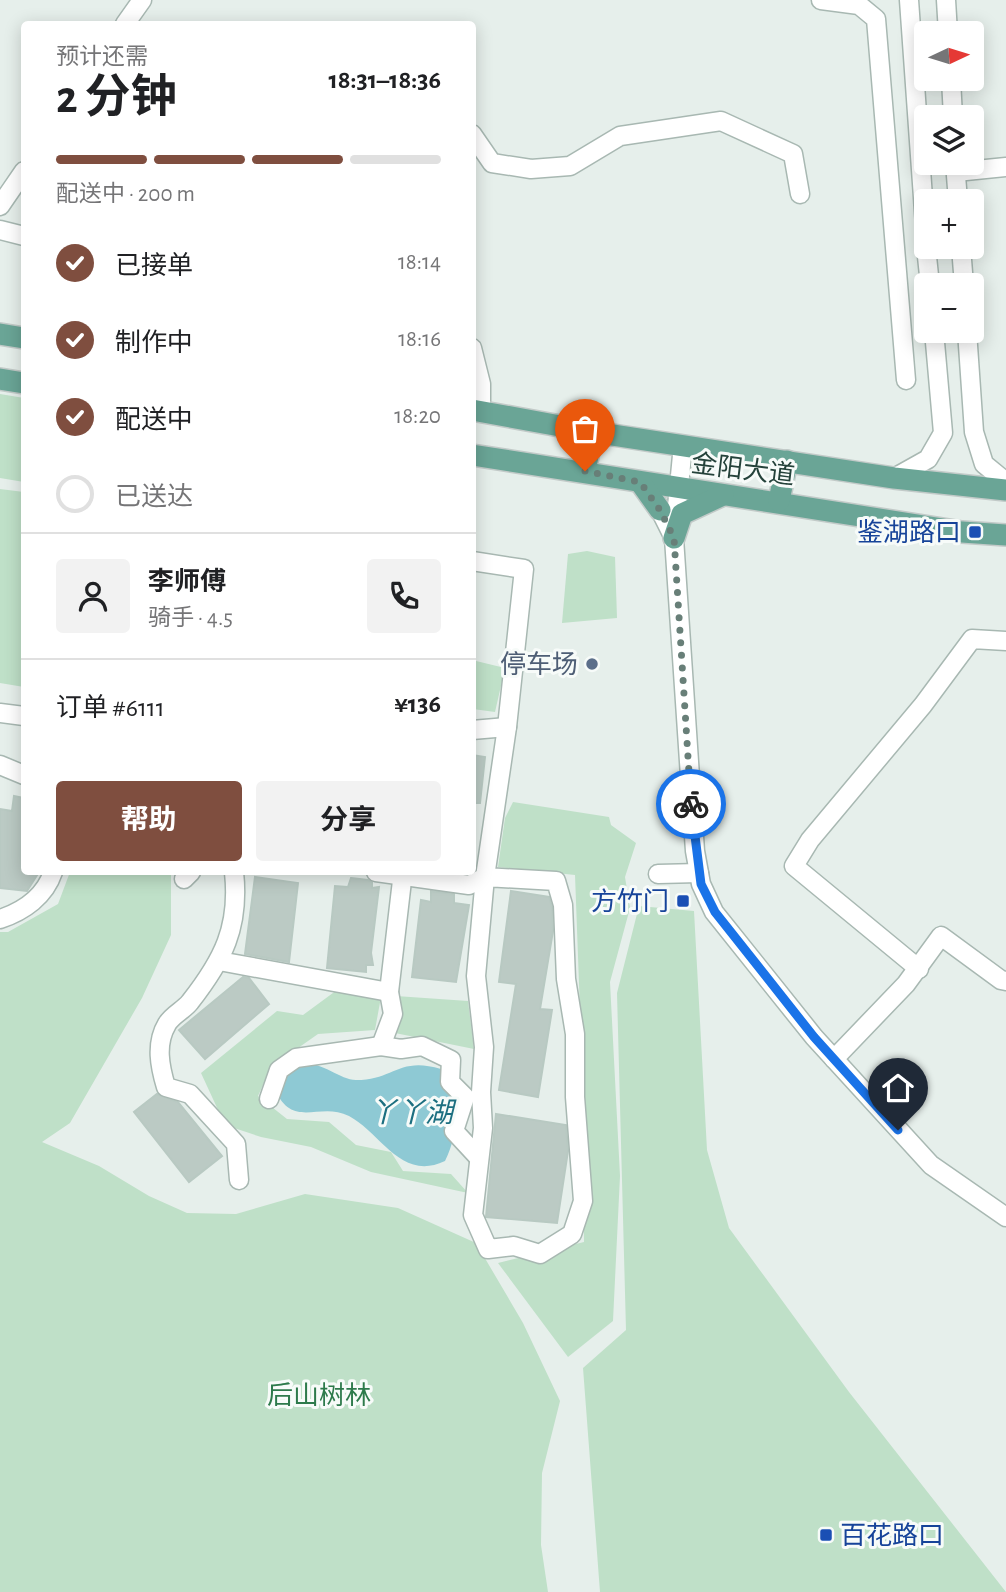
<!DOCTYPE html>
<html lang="zh">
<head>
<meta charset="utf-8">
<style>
  body { margin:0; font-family:"Alegreya Sans","Noto Sans SC",sans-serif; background:#f2f2f2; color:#202124; height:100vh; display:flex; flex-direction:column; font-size:26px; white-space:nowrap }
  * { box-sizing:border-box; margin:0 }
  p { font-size:23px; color:#757577 }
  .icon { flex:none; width:38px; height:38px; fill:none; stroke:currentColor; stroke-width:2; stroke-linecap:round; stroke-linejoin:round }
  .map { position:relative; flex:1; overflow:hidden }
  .sheet { position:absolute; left:21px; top:21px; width:455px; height:854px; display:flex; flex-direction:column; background:#fff; border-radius:7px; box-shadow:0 4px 18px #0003 }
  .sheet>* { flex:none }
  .needle { width:46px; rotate:86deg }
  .tools { position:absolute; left:914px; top:21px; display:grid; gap:14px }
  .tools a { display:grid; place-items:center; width:70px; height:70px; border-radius:7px; background:#fff; box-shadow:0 4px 18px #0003; font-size:35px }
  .pin { position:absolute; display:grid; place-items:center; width:60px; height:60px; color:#fff; margin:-72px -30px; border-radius:50% 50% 50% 0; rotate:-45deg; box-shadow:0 0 7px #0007 }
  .pin .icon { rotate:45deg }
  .courier { position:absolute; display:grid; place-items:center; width:70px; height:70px; margin:-35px; border:5px solid #1a73e8; border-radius:50%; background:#fff; color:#222; box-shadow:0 2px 9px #0007 }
  .summary em { font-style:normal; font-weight:700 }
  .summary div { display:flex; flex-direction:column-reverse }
  .summary { display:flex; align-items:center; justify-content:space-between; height:119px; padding:0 35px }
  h1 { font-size:46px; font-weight:700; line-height:52px }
  .bar { display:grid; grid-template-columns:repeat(4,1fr); gap:10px 7px; align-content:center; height:84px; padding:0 35px }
  .bar i { height:9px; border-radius:5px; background:#e0e0e0 }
  .bar .selected { background:#7f4e3f }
  .bar p { grid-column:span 4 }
  .line { display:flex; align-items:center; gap:18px; padding:0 35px; border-top:2px solid #e0e0e0 }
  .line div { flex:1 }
  .round { display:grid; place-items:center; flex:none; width:74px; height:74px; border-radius:7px; background:#f2f2f2 }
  ol { padding:0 35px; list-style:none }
  li { display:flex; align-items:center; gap:21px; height:77px }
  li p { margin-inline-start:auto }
  li .icon { padding:7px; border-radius:50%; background:#7f4e3f; color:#fff; stroke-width:4 }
  li:last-child { color:#757577 }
  li i { width:38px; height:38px; border:4px solid #e0e0e0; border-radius:50% }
  .primary-button { display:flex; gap:14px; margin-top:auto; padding:14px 35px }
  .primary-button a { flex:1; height:80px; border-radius:7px; background:#7f4e3f; color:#fff; font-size:28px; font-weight:700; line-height:80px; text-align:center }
  .primary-button a+a { background:#f2f2f2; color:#202124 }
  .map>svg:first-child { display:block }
</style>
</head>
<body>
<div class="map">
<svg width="1006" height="1592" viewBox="0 0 1006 1592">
  <rect width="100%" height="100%" fill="#e6efeb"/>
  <g fill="#bfe0c8">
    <path d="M0,394l24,4v84l-24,-4z"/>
    <path d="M0,489l24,3v195l-24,-4z"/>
    <path d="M587,551l28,6 2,61 -55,5 6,-69z"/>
    <path d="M472,660l33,8 -10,44 -22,-3z"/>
    <path d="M513,802l96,15 2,8 25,18 -11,34 5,31 -20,74 10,194 -7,145 -45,36 -70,-94 86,-21 -1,-150 -8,-217 -77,-8 7,-49z"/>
    <path d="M70,872h101v63l-29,63 -72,125 -28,19 57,24 50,30 38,17 49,1 69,-20 93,14 78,35 47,80 37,78 -18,72 -1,72 7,47h-548v-660h8l50,-28z"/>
    <path d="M639,906l55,5 13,239 22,78 120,164 157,200h-406l-17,-224 43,-38 -9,-337z"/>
    <path d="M337,990l44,7 -6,33 -57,4 -47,33 -13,29 29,23 42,3 27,23 35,7 12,19 48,3 17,19 -97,-21 -60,-25 -50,-10 -36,-12 -24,-52 76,-62 26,4z"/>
    <path d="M396,996l72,5 6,48 -84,-17z"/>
  </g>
  <path fill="#8ec9d4" d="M298,1062c26,0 42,18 58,18 38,0 43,-24 85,-11 18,27 19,63 4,92 -44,21 -64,-28 -96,-45 -30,-15 -55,14 -74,-26l5,-14z"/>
  <g fill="#bbcac4" stroke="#b8c9c2" stroke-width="2">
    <path d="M472,755l13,2 -5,46h-8z"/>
    <path d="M14,796l10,2v74h15l-12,19 -27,-3v-79l12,2z"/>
    <path d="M255,877l43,6 -9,79 -44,-8z"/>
    <path d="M351,878l17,2 4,2v6l7,-1 -8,66 2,12h-7v7l-39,-4 8,-82 13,1z"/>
    <path d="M431,891l23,3v9l15,2 -13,77 -44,-5 9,-77 10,2z"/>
    <path d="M511,891l38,6 3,10 1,24 -13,78 12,1 -14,87 -39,-7 17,-106 -17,-2z"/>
    <path d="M243,977l6,1 20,26 -64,55 -26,-29z"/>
    <path d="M157,1094l21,8 44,54 -33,26 -55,-70z"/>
    <path d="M496,1114l70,11 2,26 -11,72 -71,-6z"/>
  </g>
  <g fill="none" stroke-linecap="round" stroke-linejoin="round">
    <defs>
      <g id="minor">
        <path d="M821,0l38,5 17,14 30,361"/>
        <path d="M909,0l17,240"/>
        <path d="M946,0l2,33"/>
        <path d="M125,24l17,-24"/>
        <path d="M951,79l2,38"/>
        <path d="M472,134l20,29 39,6 39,-3 50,-30 101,-15 72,33 7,40"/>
        <path d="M955,163l3,38"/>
        <path d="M956,172l50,-5"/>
        <path d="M0,206l24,-35"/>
        <path d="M0,230l24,6"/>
        <path d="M926,247l4,38"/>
        <path d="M961,247l3,38"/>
        <path d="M967,331l7,101 10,32 22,18"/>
        <path d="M472,348l9,36v27"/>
        <path d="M894,478l34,-19 15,-26 -9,-102"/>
        <path d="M660,510l14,28 21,313 6,33 13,28 100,125 117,128 75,52"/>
        <path d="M675,527l8,-82"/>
        <path d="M0,713l24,3"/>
        <path d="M472,730l35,-3"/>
        <path d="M0,765l24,10"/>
        <path d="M234,872c6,55 -11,88 -44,130 -6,8 -18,13 -23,22 -12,20 -7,43 -1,63l24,7 46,50 3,36"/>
        <path d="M376,872l93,13 16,-8 71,4 7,24 3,74 9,55v63l8,104 -11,33 -32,20 -26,-8 -26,3 -15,-34 10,-87 -2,-36 3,-45 -8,-71 9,-99 22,-150 17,-158 -52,-8"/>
        <path d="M403,872l-14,120 4,22 -12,32 20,3 21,-3 29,14 -1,22 15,15 -11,34 25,27"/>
        <path d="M658,874l41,-1"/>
        <path d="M184,879l7,-7"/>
        <path d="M0,919c24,-8 45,-23 53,-47"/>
        <path d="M219,961l170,31"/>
        <path d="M919,969l-125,-103 16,-26 113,-135 49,-66 34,2"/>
        <path d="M834,1059l72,-75 35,-48 60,44 5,1"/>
        <path d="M269,1099l10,-29 17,-12 85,-12"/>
      </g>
      <g id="major">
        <path d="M0,334l24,4"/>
        <path d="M0,379l24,4"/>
        <path d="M472,410l121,22 301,46 112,12"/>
        <path d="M472,455l490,77 44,3"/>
        <path d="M585,471l8,-39"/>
        <path d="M640,482l20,28"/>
        <path d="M779,501l8,-40"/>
        <path d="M674,538l8,-24 41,-19"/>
      </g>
    </defs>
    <use href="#minor" stroke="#a8b8b2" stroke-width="21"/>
    <use href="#major" stroke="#c2cac8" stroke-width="24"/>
    <use href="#minor" stroke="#fff" stroke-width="18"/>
    <use href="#major" stroke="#6aa596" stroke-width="21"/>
  </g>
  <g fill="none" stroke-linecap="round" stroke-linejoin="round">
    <path stroke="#687f78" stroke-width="7" stroke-dasharray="0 12.6" d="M585,471l55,11 20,28 14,28 17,266"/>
    <path stroke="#1a73e8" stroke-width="9" d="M691,804l10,80 14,28 99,125 84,93"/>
  </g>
  <g fill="#1a4fb4" stroke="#f7fbf9" stroke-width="2.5">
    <rect x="968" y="525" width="14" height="14" rx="3.5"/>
    <rect x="676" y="894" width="14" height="14" rx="3.5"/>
    <rect x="819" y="1528" width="14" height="14" rx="3.5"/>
  </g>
  <circle fill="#5c6f8a" stroke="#f7fbf9" stroke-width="2.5" cx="592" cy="664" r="7"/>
  <g text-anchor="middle" stroke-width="6" stroke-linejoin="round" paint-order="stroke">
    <g font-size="26" fill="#24423a" stroke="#f7fbf9">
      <text transform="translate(743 469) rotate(7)" y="9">金阳大道</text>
    </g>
    <g font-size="26" fill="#164399" stroke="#f7fbf9" text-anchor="end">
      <text x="961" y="541">鉴湖路口</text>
      <text x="669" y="910">方竹门</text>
      <text x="840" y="1544" text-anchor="start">百花路口</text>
    </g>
    <g font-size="26" fill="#4e5e75" stroke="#f7fbf9" text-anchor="end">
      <text x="578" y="673">停车场</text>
    </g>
    <g font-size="26" fill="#2d7a4b" stroke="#f7fbf9">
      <text x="319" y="1404">后山树林</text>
    </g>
    <g font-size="28" font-style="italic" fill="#1c6f80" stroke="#f7fbf9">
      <text x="411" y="1122">丫丫湖</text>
    </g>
  </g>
</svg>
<div class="tools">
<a><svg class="needle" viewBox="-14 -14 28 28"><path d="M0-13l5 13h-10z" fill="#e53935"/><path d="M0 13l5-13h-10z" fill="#757577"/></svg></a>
<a><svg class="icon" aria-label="layers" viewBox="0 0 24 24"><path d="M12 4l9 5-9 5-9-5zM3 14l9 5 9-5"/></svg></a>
<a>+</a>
<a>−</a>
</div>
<div class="pin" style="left:585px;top:471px;background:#ea580c"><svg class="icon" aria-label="bag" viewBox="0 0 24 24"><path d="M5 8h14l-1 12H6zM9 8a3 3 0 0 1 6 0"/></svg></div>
<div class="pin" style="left:898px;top:1130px;background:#1f2937"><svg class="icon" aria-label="home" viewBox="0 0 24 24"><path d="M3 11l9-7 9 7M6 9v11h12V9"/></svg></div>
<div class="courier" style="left:691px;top:804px"><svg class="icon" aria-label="bike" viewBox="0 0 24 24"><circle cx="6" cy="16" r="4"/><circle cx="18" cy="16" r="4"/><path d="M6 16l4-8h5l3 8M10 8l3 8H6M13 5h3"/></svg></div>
<section class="sheet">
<div class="summary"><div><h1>2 分钟</h1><p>预计还需</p></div><em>18:31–18:36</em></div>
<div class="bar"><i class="selected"></i><i class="selected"></i><i class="selected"></i><i></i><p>配送中 · 200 m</p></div>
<ol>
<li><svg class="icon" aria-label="check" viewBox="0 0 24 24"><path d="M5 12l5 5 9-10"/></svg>已接单<p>18:14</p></li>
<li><svg class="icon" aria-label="check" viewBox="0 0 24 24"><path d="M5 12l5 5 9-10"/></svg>制作中<p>18:16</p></li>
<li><svg class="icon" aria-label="check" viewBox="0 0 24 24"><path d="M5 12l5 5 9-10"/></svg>配送中<p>18:20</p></li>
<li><i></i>已送达</li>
</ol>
<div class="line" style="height:126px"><a class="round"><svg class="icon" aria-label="person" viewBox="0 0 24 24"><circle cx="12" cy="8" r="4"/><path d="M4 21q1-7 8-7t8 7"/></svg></a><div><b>李师傅</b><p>骑手 · 4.5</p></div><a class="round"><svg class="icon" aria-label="phone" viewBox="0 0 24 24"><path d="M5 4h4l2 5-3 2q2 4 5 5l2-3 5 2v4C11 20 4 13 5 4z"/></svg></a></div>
<div class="line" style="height:91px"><div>订单 #6111</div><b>¥136</b></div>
<div class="primary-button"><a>帮助</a><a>分享</a></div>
</section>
</div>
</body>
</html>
